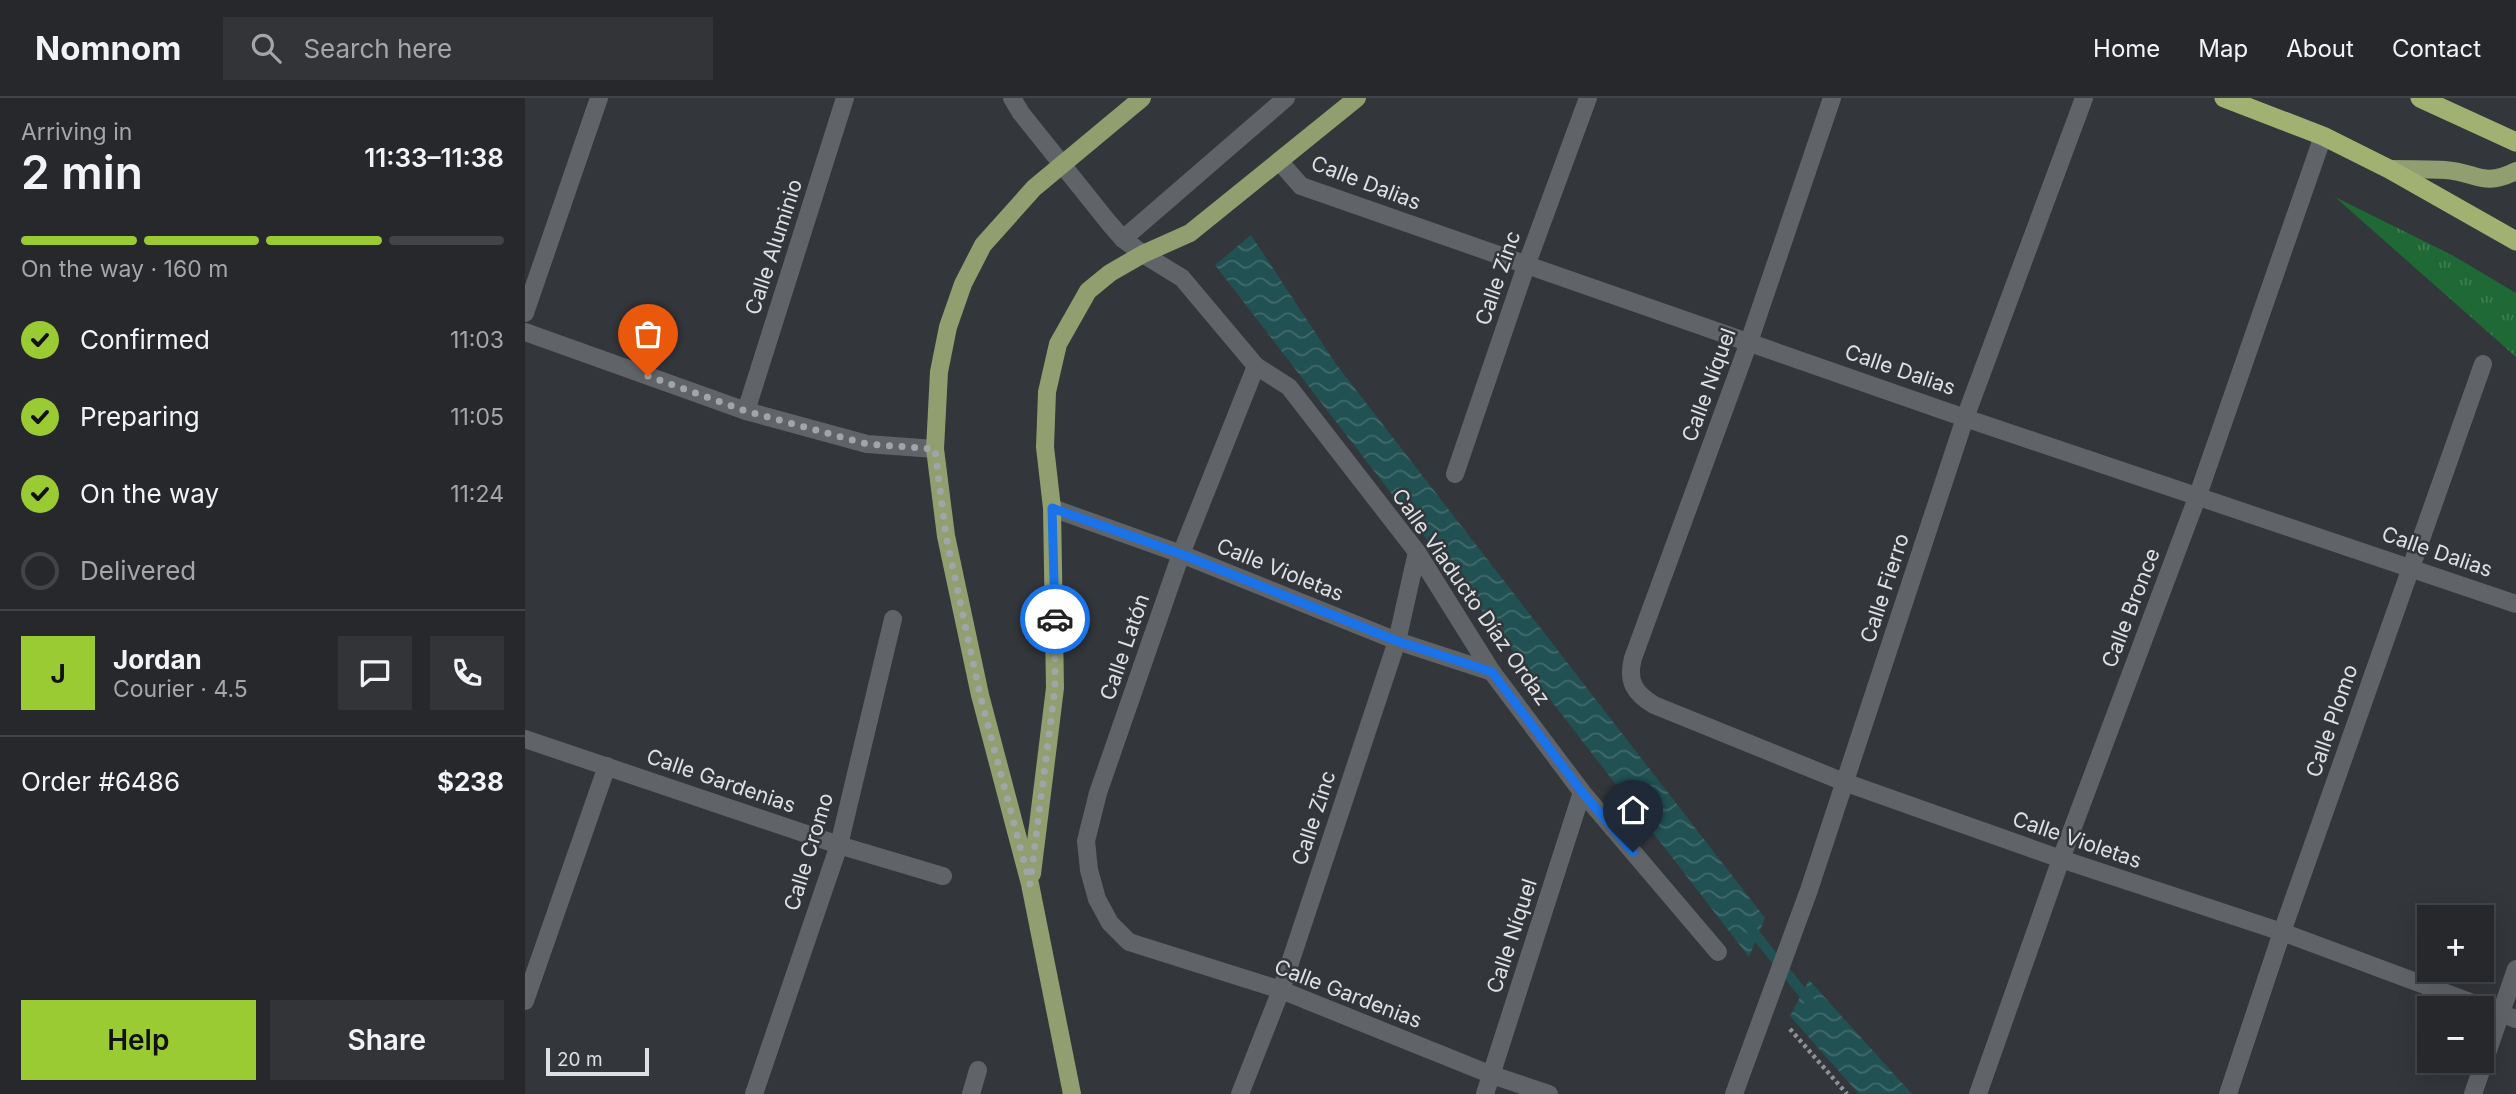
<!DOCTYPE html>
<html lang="en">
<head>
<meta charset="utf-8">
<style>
  body { margin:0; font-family:Inter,sans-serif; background:#323438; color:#f1f3f6; height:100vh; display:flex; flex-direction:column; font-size:26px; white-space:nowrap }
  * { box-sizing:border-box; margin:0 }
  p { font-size:23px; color:#a4a6a9 }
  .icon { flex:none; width:38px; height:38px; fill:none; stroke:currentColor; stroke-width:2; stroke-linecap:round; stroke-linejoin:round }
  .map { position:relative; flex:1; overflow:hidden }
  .sheet { display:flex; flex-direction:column; background:#26282c; width:525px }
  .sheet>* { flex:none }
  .fabs { position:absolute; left:1892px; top:807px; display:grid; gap:14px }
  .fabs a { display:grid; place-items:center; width:77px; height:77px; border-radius:0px; background:#26282c; box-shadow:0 7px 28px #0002,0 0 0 2px #424448; font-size:35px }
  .scale { position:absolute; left:21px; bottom:18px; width:103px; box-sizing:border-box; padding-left:7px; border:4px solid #dee0e3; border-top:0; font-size:19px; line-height:24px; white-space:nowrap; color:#dee0e3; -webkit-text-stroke:5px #33363a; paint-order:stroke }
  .pin { position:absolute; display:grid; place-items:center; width:60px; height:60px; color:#fff; margin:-72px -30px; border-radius:50% 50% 50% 0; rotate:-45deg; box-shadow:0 0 7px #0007 }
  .pin .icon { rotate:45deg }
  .courier { position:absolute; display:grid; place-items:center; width:70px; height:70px; margin:-35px; border:5px solid #1a73e8; border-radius:50%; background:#fff; color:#222; box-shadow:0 2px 9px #0007 }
  .headline em { font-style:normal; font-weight:600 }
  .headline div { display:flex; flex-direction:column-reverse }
  .headline { display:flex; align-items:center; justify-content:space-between; height:119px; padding:0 21px }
  h1 { font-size:46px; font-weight:600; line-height:52px }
  .bar { display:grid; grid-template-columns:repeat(4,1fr); gap:10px 7px; align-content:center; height:84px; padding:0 21px }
  .bar i { height:9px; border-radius:5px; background:#424448 }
  .bar .active { background:#9bcb32 }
  .bar p { grid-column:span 4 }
  .line { display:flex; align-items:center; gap:18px; padding:0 21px; border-top:2px solid #424448 }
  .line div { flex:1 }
  .round { display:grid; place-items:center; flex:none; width:74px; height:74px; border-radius:0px; background:#323438 }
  ol { padding:0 21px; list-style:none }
  li { display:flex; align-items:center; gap:21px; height:77px }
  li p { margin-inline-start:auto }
  li .icon { padding:7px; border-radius:50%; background:#9bcb32; color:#111; stroke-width:4 }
  li:last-child { color:#a4a6a9 }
  li i { width:38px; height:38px; border:4px solid #424448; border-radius:50% }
  .button { display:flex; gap:14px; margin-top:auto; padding:14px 21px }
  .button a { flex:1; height:80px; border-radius:0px; background:#9bcb32; color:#111; font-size:28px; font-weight:600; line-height:80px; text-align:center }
  .button a+a { background:#323438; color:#f1f3f6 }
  header { display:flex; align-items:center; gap:42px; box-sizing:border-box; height:98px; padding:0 35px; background:#26282c; border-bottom:2px solid #424448 }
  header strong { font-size:33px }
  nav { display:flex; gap:38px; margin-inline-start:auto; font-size:24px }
  .search { width:490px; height:63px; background:#323438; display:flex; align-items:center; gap:18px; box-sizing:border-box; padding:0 24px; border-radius:0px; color:#a4a6a9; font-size:26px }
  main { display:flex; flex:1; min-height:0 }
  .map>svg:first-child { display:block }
</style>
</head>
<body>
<header>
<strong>Nomnom</strong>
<div class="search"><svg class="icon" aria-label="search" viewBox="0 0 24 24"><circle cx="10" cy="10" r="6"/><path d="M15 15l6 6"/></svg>Search here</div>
<nav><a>Home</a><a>Map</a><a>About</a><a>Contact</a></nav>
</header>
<main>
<section class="sheet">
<div class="headline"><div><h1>2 min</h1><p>Arriving in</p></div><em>11:33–11:38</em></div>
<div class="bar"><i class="active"></i><i class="active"></i><i class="active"></i><i></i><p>On the way · 160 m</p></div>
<ol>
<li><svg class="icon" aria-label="check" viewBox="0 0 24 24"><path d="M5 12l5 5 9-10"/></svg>Confirmed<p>11:03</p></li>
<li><svg class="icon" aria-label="check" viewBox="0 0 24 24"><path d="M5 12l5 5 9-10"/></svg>Preparing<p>11:05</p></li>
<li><svg class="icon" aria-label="check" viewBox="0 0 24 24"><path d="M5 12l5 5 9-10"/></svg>On the way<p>11:24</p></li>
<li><i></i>Delivered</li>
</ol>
<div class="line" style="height:126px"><b class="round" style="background:#9bcb32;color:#111">J</b><div><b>Jordan</b><p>Courier · 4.5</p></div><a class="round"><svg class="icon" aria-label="chat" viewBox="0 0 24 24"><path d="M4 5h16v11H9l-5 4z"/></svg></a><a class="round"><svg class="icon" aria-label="phone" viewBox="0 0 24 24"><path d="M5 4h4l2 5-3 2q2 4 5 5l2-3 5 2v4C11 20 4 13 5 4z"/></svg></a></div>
<div class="line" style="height:91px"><div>Order #6486</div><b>$238</b></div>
<div class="button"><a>Help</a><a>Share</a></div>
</section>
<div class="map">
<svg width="1991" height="996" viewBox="0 0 1991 996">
  <defs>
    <pattern id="park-tufts" width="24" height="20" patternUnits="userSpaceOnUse" patternTransform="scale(1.75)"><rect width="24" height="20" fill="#1e6935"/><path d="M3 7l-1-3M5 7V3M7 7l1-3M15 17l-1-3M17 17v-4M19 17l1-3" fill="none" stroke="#3e7e52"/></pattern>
    <pattern id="water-waves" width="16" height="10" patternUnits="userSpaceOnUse" patternTransform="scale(1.75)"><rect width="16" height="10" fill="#225154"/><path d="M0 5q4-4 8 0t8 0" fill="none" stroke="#426a6c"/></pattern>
  </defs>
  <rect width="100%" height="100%" fill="#33363a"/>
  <path fill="url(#park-tufts)" d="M1810,99l117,58 64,38v64z"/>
  <g fill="url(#water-waves)">
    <path d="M726,137l85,129 429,554 -16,39 -534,-692z"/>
    <path d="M1284,882l103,114h-53l-69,-78z"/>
  </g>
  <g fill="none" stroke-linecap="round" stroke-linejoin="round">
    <path stroke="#225154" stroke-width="10" d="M1225,830l61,75"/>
    <path stroke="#8f9295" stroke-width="4.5" stroke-dasharray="3.5 3.5" stroke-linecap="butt" d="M1265,931l57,65"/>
    <g stroke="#606468" stroke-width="18">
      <path d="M1307,0l-83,244 -116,316c-6,23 1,35 21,47l190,77 217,77 221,73 234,87"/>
      <path d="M754,63l22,25 664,232 551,186"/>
      <path d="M598,141l163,-141"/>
      <path d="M618,156l39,24 74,88 33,21 128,165 75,120 90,120 136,160"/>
      <path d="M0,215l74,-215"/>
      <path d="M0,234l221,79 121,33 68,5"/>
      <path d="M731,268l-75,188 -83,239 -12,48 3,29 8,29 13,24 19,19 152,48 211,85 57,19"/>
      <path d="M221,313l99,-313"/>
      <path d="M930,376l71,-208 62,-168"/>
      <path d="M527,410l129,46 216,87 95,31"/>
      <path d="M0,641l314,106 104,31"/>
      <path d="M0,903l82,-235"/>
      <path d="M229,996l85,-249 54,-226"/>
      <path d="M446,996l7,-24"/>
      <path d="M715,996l41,-104 116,-349 20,-89"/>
      <path d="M960,996l97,-302"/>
      <path d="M1209,996l75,-204 156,-472 119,-320"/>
      <path d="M1453,996l83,-235 137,-364 125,-359"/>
      <path d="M1703,996l54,-162 201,-568"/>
      <path d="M1948,996l43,-125"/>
    </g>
    <path stroke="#606468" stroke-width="18" d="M487,0l9,15 88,110 14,16 20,15"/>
    <g stroke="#919e70" stroke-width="18">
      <path d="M1864,71c18,0 37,0 56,1 32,2 37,18 71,1"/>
      <path d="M507,776l23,-186 -3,-180 -7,-61 2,-55 11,-48 30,-53 22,-18 33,-19 47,-21 167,-135"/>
      <path d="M547,996l-42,-210 -50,-189 -34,-159 -11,-87 4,-77 9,-45 15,-43 20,-39 51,-57 108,-90"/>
    </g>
    <g stroke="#a1b172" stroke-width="19">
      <path d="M1699,0l99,38 66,33 127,72"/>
      <path d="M1895,0l96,44"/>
    </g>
  </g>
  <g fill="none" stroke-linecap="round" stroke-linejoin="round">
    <path stroke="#a2a4a8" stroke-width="7" stroke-dasharray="0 12.6" d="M123,278l98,35 121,33 68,5 11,87 34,159 50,189 25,-196v-69"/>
    <path stroke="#1a73e8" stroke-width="9" d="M530,521l-3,-111 129,46 216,87 95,31 90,120 51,60"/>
  </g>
  <g text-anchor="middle" stroke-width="5" stroke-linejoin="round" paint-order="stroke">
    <g font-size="21" fill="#dee0e3" stroke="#33363a">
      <text transform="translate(841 85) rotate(21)" y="7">Calle Dalias</text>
      <text transform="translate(249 149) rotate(-72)" y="7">Calle Aluminio</text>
      <text transform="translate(973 180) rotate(-71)" y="7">Calle Zinc</text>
      <text transform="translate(1375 272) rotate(19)" y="7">Calle Dalias</text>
      <text transform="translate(1184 287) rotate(-70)" y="7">Calle Níquel</text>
      <text transform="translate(1912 454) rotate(19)" y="7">Calle Dalias</text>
      <text transform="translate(755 472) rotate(22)" y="7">Calle Violetas</text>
      <text transform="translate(1360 490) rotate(-72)" y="7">Calle Fierro</text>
      <text transform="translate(946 499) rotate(55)" y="7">Calle Viaducto Díaz Ordaz</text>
      <text transform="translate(1606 510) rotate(-69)" y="7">Calle Bronce</text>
      <text transform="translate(600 549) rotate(-71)" y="7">Calle Latón</text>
      <text transform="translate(1807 623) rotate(-71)" y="7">Calle Plomo</text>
      <text transform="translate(196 683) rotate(19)" y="7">Calle Gardenias</text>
      <text transform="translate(789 720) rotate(-72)" y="7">Calle Zinc</text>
      <text transform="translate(1552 742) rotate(19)" y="7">Calle Violetas</text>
      <text transform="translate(284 754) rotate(-73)" y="7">Calle Cromo</text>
      <text transform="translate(987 838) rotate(-72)" y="7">Calle Níquel</text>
      <text transform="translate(823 896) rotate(21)" y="7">Calle Gardenias</text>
    </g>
  </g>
</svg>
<div class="fabs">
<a>+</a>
<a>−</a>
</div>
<div class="scale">20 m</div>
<div class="pin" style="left:123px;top:278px;background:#ea580c"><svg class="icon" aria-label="bag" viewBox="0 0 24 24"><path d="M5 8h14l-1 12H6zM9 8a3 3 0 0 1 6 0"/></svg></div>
<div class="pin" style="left:1108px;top:754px;background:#1f2937"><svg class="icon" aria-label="home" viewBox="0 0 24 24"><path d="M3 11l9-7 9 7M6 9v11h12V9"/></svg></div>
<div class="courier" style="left:530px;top:521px"><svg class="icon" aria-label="car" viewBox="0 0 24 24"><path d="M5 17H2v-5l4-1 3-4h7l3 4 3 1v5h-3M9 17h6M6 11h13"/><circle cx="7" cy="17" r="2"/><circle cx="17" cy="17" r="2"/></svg></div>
</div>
</main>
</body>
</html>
